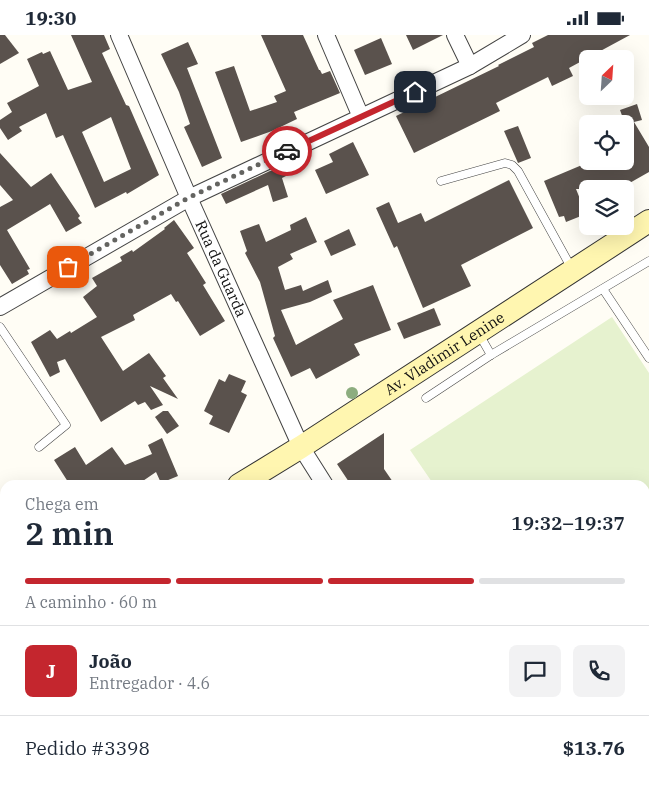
<!DOCTYPE html>
<html lang="pt">
<head>
<meta charset="utf-8">
<style>
  body { margin:0; font-family:"IBM Plex Serif",serif; background:#f2f2f3; color:#1f2937; height:100vh; display:flex; flex-direction:column; font-size:19px; white-space:nowrap }
  * { box-sizing:border-box; margin:0 }
  p { font-size:16px; color:#747a83 }
  .icon { flex:none; width:28px; height:28px; fill:none; stroke:currentColor; stroke-width:2; stroke-linecap:round; stroke-linejoin:round }
  .map { position:relative; flex:1; overflow:hidden }
  .sheet { position:absolute; left:0px; top:445px; width:650px; height:310px; display:flex; flex-direction:column; background:#fff; border-radius:15px 15px 0 0; box-shadow:0 5px 20px #0002 }
  .sheet>* { flex:none }
  .needle { width:32px; rotate:25deg }
  .tools { position:absolute; left:579px; top:15px; display:grid; gap:10px }
  .tools a { display:grid; place-items:center; width:55px; height:55px; border-radius:8px; background:#fff; box-shadow:0 5px 20px #0002; font-size:25px }
  .pin { position:absolute; display:grid; place-items:center; width:42px; height:42px; color:#fff; margin:-21px; border-radius:10px; box-shadow:0 2px 8px #0006 }
  .courier { position:absolute; display:grid; place-items:center; width:50px; height:50px; margin:-25px; border:4px solid #c4262e; border-radius:50%; background:#fff; color:#222; box-shadow:0 1px 6px #0007 }
  .head em { font-style:normal; font-weight:600 }
  .head div { display:flex; flex-direction:column-reverse }
  .head { display:flex; align-items:center; justify-content:space-between; height:85px; padding:0 25px }
  h1 { font-size:32px; font-weight:600; line-height:38px }
  .bar { display:grid; grid-template-columns:repeat(4,1fr); gap:8px 5px; align-content:center; height:60px; padding:0 25px }
  .bar i { height:6px; border-radius:4px; background:#e0e1e3 }
  .bar .current { background:#c4262e }
  .bar p { grid-column:span 4 }
  .line { display:flex; align-items:center; gap:12px; padding:0 25px; border-top:1px solid #e0e1e3 }
  .line div { flex:1 }
  .round { display:grid; place-items:center; flex:none; width:52px; height:52px; border-radius:8px; background:#f2f2f3 }
  .status { display:flex; justify-content:space-between; align-items:center; height:35px; padding:0 25px; background:#fff; direction:ltr }
  .status svg { height:14px; fill:currentColor }
  .map>svg:first-child { display:block }
</style>
</head>
<body>
<div class="status"><b>19:30</b><svg viewBox="0 0 49 12"><path d="M0 12V9h3v3zM5 12V6h3v6zM10 12V3h3v9zM15 12V0h3v12zM26 1h20v11H26zM47 4h2v5h-2z"/></svg></div>
<div class="map">
<svg width="649" height="755" viewBox="0 0 649 755">
  <rect width="100%" height="100%" fill="#fffdf5"/>
  <g fill="#d5ebbd">
    <path d="M0,627l5,3v62l-5,-5z"/>
    <path d="M29,750h41l3,5h-49z"/>
  </g>
  <path fill="#e6f2cf" d="M612,282l37,56v139l-4,3v-30h-211l-24,-35z"/>
  <g fill="#5a524d" fill-rule="evenodd">
    <path d="M0,0h5l14,18 -19,11z"/>
    <path d="M71,0h33l6,14 -8,4 24,52 3,1 30,69 -32,19 -1,-2 -31,16 -32,-73 -7,3 -10,-25 -27,14 3,4 -14,9 -8,-12v-8l12,-8 -5,-9 32,-17 -12,-27 15,-7 1,2 7,-3 18,39 24,-8zM111,82l20,52 -27,13 -22,-50z"/>
    <path d="M261,0h42l16,35h1l2,4 8,-3 10,22 -46,19 3,7 -25,12 -31,11 -26,-70 19,-6 16,45 27,-9 -3,-6 12,-5z"/>
    <path d="M406,0h37l-30,15z"/>
    <path d="M548,0h82l-61,33 4,8 -21,10 -4,-9 -52,26 4,8 -86,42 -18,-37 103,-50 -1,-1 36,-18 -2,-4z"/>
    <path d="M381,3l11,26 -27,11 -11,-25z"/>
    <path d="M188,7l10,22 -11,4 35,90 -20,9 -18,-40 6,-3 -11,-32 -18,-38z"/>
    <path d="M637,69l5,16 -8,2 15,25v25l-30,17h-43l10,25 -20,8 -2,-6 -5,1 -15,-36 38,-16 -1,-4h44v-37l-5,-14z"/>
    <path d="M518,91l13,32 -13,5 -14,-32z"/>
    <path d="M353,107l16,33 -43,19 -11,-24 18,-8 -4,-8z"/>
    <path d="M0,118l31,34 20,-14 29,43 -2,2 4,5 -16,9 -16,-28 -43,26 23,39 -3,1 2,4 -17,10 -12,-19v-58l13,-7 -13,-15z"/>
    <path d="M293,129l3,7 -14,7 6,19 -15,5 -5,-17 -42,19 -5,-10 49,-23z"/>
    <path d="M509,145l24,48 -72,37 10,21 -48,22 -26,-62 -3,2 -18,-40 13,-6 9,21 23,-10 4,9z"/>
    <path d="M306,182l11,25 -27,12 3,5 -15,8 7,23 16,-5 2,6 25,-11 4,12 -22,10 -29,8 15,35 47,-26 -10,-19 40,-15 18,45 -37,14 6,11 -44,24 -6,-11 -19,9 -18,-39 2,-2 -15,-54 -15,-29 2,-2 -7,-20 19,-7 7,18 25,-12 -1,-5z"/>
    <path d="M174,185l20,28 -7,5 19,30 -3,2 22,36 -25,15 -22,-35 -2,1 -5,-8 -38,21 2,5 -34,17 22,34 26,-18 17,23 -3,2 15,21 -28,-13 13,19 -12,5 -6,-8 -7,3 -3,-4 -34,21 -36,-63 -8,3 3,10 -10,5 -19,-35 19,-12 7,9 13,-8 1,2 26,-16 -14,-20 14,-11 -5,-8 30,-17 -2,-4 12,-7 1,2 32,-23 -1,-1z"/>
    <path d="M349,194l7,16 -25,11 -7,-15z"/>
    <path d="M434,273l7,17 -37,14 -7,-16z"/>
    <path d="M229,339l17,7 -5,11 6,3 -18,38 -20,-9 4,-8 -9,-5 15,-32 6,3z"/>
    <path d="M163,376h5l11,15 -12,8 -12,-17z"/>
    <path d="M384,398v36l11,16h-44l-14,-21z"/>
    <path d="M162,403l16,38 -17,7 -5,-11 -19,13h-67l-16,-25 21,-13 11,18 26,-18 13,18 27,-11 -4,-9z"/>
  </g>
  <g fill="none" stroke-linecap="round" stroke-linejoin="round">
    <defs>
      <g id="lane">
        <path d="M441,146l64,-18 7,2 6,6 54,98"/>
        <path d="M603,254l46,69"/>
        <path d="M0,292l66,98 -27,22"/>
        <path d="M479,299l12,21"/>
        <path d="M426,363l65,-43 158,-94"/>
      </g>
      <g id="street">
        <path id="s1" d="M119,0l70,163 112,249 24,38"/>
        <path d="M326,0l35,82"/>
        <path d="M455,0l15,31"/>
        <path d="M0,272l189,-109 281,-132 52,-31"/>
        <path d="M645,721l4,-2"/>
        <path d="M519,750l3,5"/>
        <path d="M150,755l8,-5"/>
        <path d="M575,755l11,-5"/>
      </g>
      <g id="secondary">
        <path id="s2" d="M239,450l62,-38 348,-226"/>
        <path d="M0,598l5,-3"/>
        <path d="M113,750l3,5"/>
      </g>
    </defs>
    <use href="#lane" stroke="#444" stroke-width="9"/>
    <use href="#street" stroke="#444" stroke-width="18"/>
    <use href="#secondary" stroke="#333" stroke-width="24"/>
    <use href="#lane" stroke="#fff" stroke-width="8"/>
    <use href="#street" stroke="#fff" stroke-width="16"/>
    <use href="#secondary" stroke="#fff6b0" stroke-width="22"/>
  </g>
  <circle fill="#8dad7f" cx="352" cy="358" r="6"/>
  <g fill="none" stroke-linecap="round" stroke-linejoin="round">
    <path stroke="#646461" stroke-width="5" stroke-dasharray="0 9" d="M68,232l120,-69 99,-47"/>
    <path stroke="#c4262e" stroke-width="6" d="M287,116l128,-59"/>
  </g>
  <g text-anchor="middle" stroke-width="5" stroke-linejoin="round" paint-order="stroke">
    <g font-size="15" fill="#111" stroke="#fff">
      <text dy="5" stroke="none"><textPath href="#s1" startOffset="255">Rua da Guarda</textPath></text>
      <text dy="5" stroke="none"><textPath href="#s2" startOffset="244">Av. Vladimir Lenine</textPath></text>
    </g>
  </g>
</svg>
<div class="tools">
<a><svg class="needle" viewBox="-14 -14 28 28"><path d="M0-13l5 13h-10z" fill="#e53935"/><path d="M0 13l5-13h-10z" fill="#747a83"/></svg></a>
<a><svg class="icon" aria-label="locate" viewBox="0 0 24 24"><circle cx="12" cy="12" r="6"/><path d="M12 2v4M12 18v4M2 12h4M18 12h4"/></svg></a>
<a><svg class="icon" aria-label="layers" viewBox="0 0 24 24"><path d="M12 4l9 5-9 5-9-5zM3 14l9 5 9-5"/></svg></a>
</div>
<div class="pin" style="left:68px;top:232px;background:#ea580c"><svg class="icon" aria-label="bag" viewBox="0 0 24 24"><path d="M5 8h14l-1 12H6zM9 8a3 3 0 0 1 6 0"/></svg></div>
<div class="pin" style="left:415px;top:57px;background:#1f2937"><svg class="icon" aria-label="home" viewBox="0 0 24 24"><path d="M3 11l9-7 9 7M6 9v11h12V9"/></svg></div>
<div class="courier" style="left:287px;top:116px"><svg class="icon" aria-label="car" viewBox="0 0 24 24"><path d="M5 17H2v-5l4-1 3-4h7l3 4 3 1v5h-3M9 17h6M6 11h13"/><circle cx="7" cy="17" r="2"/><circle cx="17" cy="17" r="2"/></svg></div>
<section class="sheet">
<div class="head"><div><h1>2 min</h1><p>Chega em</p></div><em>19:32–19:37</em></div>
<div class="bar"><i class="current"></i><i class="current"></i><i class="current"></i><i></i><p>A caminho · 60 m</p></div>
<div class="line" style="height:90px"><b class="round" style="background:#c4262e;color:#fff">J</b><div><b>João</b><p>Entregador · 4.6</p></div><a class="round"><svg class="icon" aria-label="chat" viewBox="0 0 24 24"><path d="M4 5h16v11H9l-5 4z"/></svg></a><a class="round"><svg class="icon" aria-label="phone" viewBox="0 0 24 24"><path d="M5 4h4l2 5-3 2q2 4 5 5l2-3 5 2v4C11 20 4 13 5 4z"/></svg></a></div>
<div class="line" style="height:65px"><div>Pedido #3398</div><b>$13.76</b></div>
</section>
</div>
</body>
</html>
